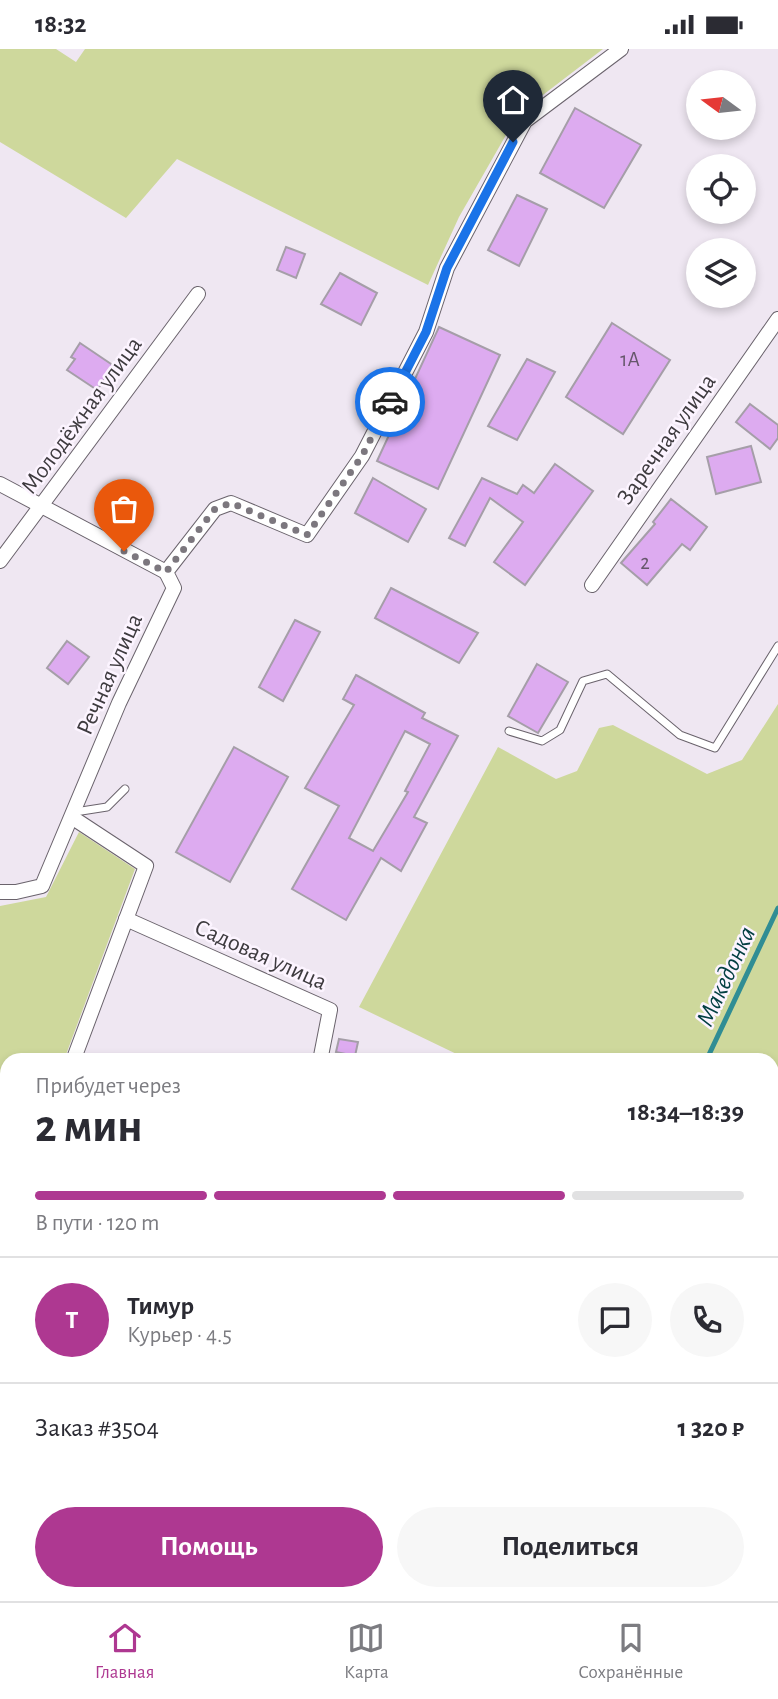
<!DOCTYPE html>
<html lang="ru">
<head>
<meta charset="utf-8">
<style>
  body { margin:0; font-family:"Alegreya Sans",sans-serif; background:#f7f7f7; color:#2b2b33; height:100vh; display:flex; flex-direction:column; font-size:26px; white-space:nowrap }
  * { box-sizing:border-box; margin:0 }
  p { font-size:23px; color:#7c7c81 }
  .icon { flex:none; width:38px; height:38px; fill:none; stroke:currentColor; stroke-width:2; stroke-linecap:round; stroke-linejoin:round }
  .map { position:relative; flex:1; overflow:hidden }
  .sheet { position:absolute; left:0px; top:1004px; width:779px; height:548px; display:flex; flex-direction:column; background:#fff; border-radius:21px 21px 0 0; box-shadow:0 4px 10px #0003 }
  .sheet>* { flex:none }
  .needle { width:46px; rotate:285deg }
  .fabs { position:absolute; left:686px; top:21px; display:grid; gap:14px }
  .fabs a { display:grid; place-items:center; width:70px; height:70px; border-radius:50%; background:#fff; box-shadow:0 4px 10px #0003; font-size:35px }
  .pin { position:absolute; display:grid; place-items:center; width:60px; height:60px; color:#fff; margin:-72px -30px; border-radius:50% 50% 50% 0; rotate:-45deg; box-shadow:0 0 7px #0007 }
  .pin .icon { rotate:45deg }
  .courier { position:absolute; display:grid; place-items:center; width:70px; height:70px; margin:-35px; border:5px solid #1a73e8; border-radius:50%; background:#fff; color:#222; box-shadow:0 2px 9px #0007 }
  .overview em { font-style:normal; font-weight:700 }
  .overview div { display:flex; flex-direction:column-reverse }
  .overview { display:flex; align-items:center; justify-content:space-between; height:119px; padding:0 35px }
  h1 { font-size:46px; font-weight:700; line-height:52px }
  .bar { display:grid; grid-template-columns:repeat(4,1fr); gap:10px 7px; align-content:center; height:84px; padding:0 35px }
  .bar i { height:9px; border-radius:5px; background:#e1e1e2 }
  .bar .on { background:#ae3891 }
  .bar p { grid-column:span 4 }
  .line { display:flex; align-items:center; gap:18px; padding:0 35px; border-top:2px solid #e1e1e2 }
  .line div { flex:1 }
  .round { display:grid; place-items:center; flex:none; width:74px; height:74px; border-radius:37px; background:#f7f7f7 }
  .cta { display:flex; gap:14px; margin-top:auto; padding:14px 35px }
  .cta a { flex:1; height:80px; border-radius:42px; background:#ae3891; color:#fff; font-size:28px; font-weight:700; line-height:80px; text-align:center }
  .cta a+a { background:#f7f7f7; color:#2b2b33 }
  .status { display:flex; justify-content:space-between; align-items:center; height:49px; padding:0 35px; background:#fff; direction:ltr }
  .status svg { height:19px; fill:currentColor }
  .tab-bar { display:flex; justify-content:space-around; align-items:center; height:98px; border-top:2px solid #e1e1e2; background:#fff; font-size:19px; color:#7c7c81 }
  .tab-bar a { display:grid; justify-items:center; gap:4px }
  .tab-bar .on { color:#ae3891 }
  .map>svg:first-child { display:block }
</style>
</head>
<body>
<div class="status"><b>18:32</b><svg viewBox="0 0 49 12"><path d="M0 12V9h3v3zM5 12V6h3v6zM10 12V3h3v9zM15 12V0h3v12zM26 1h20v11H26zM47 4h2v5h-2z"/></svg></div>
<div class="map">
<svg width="778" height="1552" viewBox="0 0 778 1552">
  <rect width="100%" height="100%" fill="#efe7f2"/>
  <g fill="#ced89c">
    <path d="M0,0h56l20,13 9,-13h518l-85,65 -59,103 -31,68 -251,-126 -51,59 -126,-76z"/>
    <path d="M778,655v371l-6,23v-37l-303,-1 -110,-53 139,-260 58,32 21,-8 22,-43 14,-3 94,49 35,-14z"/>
    <path d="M79,783l56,37 -71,191 -57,1v177l-7,22v-354l46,-9z"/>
    <path d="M417,1545h214l-2,7h-214z"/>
  </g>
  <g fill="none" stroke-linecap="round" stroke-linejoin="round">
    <g stroke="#308d94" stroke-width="5">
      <path d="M706,1012l72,-153"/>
      <path d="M545,1552l1,-7"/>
    </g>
  </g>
  <g fill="#ddabf0" stroke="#a59ea8" stroke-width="2" fill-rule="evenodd">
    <path d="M575,59l66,37 -37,63 -64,-35z"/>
    <path d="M517,146l30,14 -28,57 -31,-16z"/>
    <path d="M286,198l19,7 -9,24 -19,-8z"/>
    <path d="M340,224l37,20 -16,32 -40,-21z"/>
    <path d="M612,274l58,37 -47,74 -57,-37z"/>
    <path d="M439,278l61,28 -62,134 -61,-28z"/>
    <path d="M80,294l34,23 -17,24 -30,-20 8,-11 -4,-2z"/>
    <path d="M527,310l28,13 -38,68 -29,-14z"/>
    <path d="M750,355l28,21v13l-8,11 -34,-27z"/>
    <path d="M751,397l10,36 -45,12 -9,-37z"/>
    <path d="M555,415l38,27 -68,94 -31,-23 29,-40 -33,-24 -25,48 -16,-8 33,-60 35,16 6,-9 11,8z"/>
    <path d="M373,429l53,31 -18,33 -53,-29z"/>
    <path d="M671,450l36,28 -17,23 -8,-6 -35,41 -26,-22 34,-39 -2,-2z"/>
    <path d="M391,539l87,45 -19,30 -84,-45z"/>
    <path d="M295,571l25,12 -37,69 -24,-14z"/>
    <path d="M67,592l22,16 -21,27 -21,-16z"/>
    <path d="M537,615l31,18 -30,51 -30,-17z"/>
    <path d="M356,626l69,38 -3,5 36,18 -44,81 13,6 -26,48 -20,-13 -35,62 -54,-31 47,-83 -34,-18 49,-83 -11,-6zM405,682l25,13 -25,47 3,1 -35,59 -24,-13z"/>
    <path d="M234,698l54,30 -58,105 -54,-30z"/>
    <path d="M339,990l19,3 -3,14 -19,-4z"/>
  </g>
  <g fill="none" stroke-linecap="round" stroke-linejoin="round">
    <defs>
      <g id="lane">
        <path d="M509,682l33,10 18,-11 23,-49 24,-7 73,61 35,13 63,-102"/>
        <path d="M75,763l32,-5 18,-18"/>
      </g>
      <g id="street">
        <path d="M0,435l166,88"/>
        <path d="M0,512l198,-267"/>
        <path d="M592,536l186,-266"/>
        <path d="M73,769l73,48 -73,195"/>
        <path d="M0,843h16l26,-6 77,-183 55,-115 -8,-16 49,-63 16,-6 76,32 55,-79 64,-124 21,-64 78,-147 96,-72"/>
        <path d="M126,870l204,91 -10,51"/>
        <path d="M772,1115l6,-23"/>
        <path d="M772,1145l6,1"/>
        <path d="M7,1224v15"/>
        <path d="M0,1298l7,-9"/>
        <path d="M0,1355l7,6"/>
        <path d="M772,1524l6,2"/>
        <path d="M243,1545l1,7"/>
      </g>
    </defs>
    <use href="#lane" stroke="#6a636c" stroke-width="9"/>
    <use href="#street" stroke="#6a636c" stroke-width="16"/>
    <use href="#lane" stroke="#fff" stroke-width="7"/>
    <use href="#street" stroke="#fff" stroke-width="14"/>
  </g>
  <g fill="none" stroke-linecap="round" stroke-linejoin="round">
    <path stroke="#7c777e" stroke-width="7" stroke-dasharray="0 12.6" d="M124,502l42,21 49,-63 16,-6 76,32 55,-79 28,-54"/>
    <path stroke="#1a73e8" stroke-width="9" d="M390,353l36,-70 21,-64 66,-126"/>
  </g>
  <g text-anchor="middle" stroke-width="5" stroke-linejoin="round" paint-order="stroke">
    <g font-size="21" fill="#66576b">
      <text x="630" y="317">1А</text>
      <text x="645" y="520">2</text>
    </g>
    <g font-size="24" fill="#3e3b3f" stroke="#fcf4ff">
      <text transform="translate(81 366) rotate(-54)" y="8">Молодёжная улица</text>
      <text transform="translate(666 390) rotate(-55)" y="8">Заречная улица</text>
      <text transform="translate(109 625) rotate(-66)" y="8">Речная улица</text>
      <text transform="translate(261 905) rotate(24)" y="8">Садовая улица</text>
    </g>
    <g font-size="26" font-style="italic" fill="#044043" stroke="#fcf4ff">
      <text transform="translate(725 927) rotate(-65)" y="9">Македонка</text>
    </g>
  </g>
</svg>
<div class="fabs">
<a><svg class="needle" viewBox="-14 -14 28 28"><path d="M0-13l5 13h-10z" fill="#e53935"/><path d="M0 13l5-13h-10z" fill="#7c7c81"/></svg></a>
<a><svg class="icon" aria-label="locate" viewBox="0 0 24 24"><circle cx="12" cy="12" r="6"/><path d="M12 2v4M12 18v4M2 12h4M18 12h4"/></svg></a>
<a><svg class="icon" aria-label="layers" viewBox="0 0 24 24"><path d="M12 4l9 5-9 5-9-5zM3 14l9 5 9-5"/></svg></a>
</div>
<div class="pin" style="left:124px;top:502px;background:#ea580c"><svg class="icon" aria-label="bag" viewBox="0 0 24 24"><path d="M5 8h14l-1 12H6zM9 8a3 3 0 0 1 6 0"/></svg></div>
<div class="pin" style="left:513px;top:93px;background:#1f2937"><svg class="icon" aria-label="home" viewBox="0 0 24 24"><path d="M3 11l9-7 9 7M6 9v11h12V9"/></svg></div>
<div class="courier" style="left:390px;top:353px"><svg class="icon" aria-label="car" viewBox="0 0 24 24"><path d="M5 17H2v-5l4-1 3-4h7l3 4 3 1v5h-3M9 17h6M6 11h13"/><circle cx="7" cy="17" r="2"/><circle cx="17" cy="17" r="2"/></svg></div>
<section class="sheet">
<div class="overview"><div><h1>2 мин</h1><p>Прибудет через</p></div><em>18:34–18:39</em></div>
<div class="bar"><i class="on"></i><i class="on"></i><i class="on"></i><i></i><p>В пути · 120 m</p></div>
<div class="line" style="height:126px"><b class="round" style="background:#ae3891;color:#fff">Т</b><div><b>Тимур</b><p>Курьер · 4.5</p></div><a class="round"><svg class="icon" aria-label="chat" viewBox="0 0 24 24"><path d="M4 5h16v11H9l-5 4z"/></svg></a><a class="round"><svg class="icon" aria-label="phone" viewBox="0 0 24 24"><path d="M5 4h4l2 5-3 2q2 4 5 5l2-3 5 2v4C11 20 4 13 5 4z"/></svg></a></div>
<div class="line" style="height:91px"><div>Заказ #3504</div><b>1 320 ₽</b></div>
<div class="cta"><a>Помощь</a><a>Поделиться</a></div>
</section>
</div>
<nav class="tab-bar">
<a class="on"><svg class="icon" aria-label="home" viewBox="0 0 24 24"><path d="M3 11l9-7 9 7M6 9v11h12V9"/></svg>Главная</a>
<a><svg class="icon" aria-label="map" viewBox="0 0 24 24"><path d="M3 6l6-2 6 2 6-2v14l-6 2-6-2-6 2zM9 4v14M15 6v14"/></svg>Карта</a>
<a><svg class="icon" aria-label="saved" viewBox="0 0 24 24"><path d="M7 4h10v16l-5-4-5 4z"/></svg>Сохранённые</a>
</nav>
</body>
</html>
